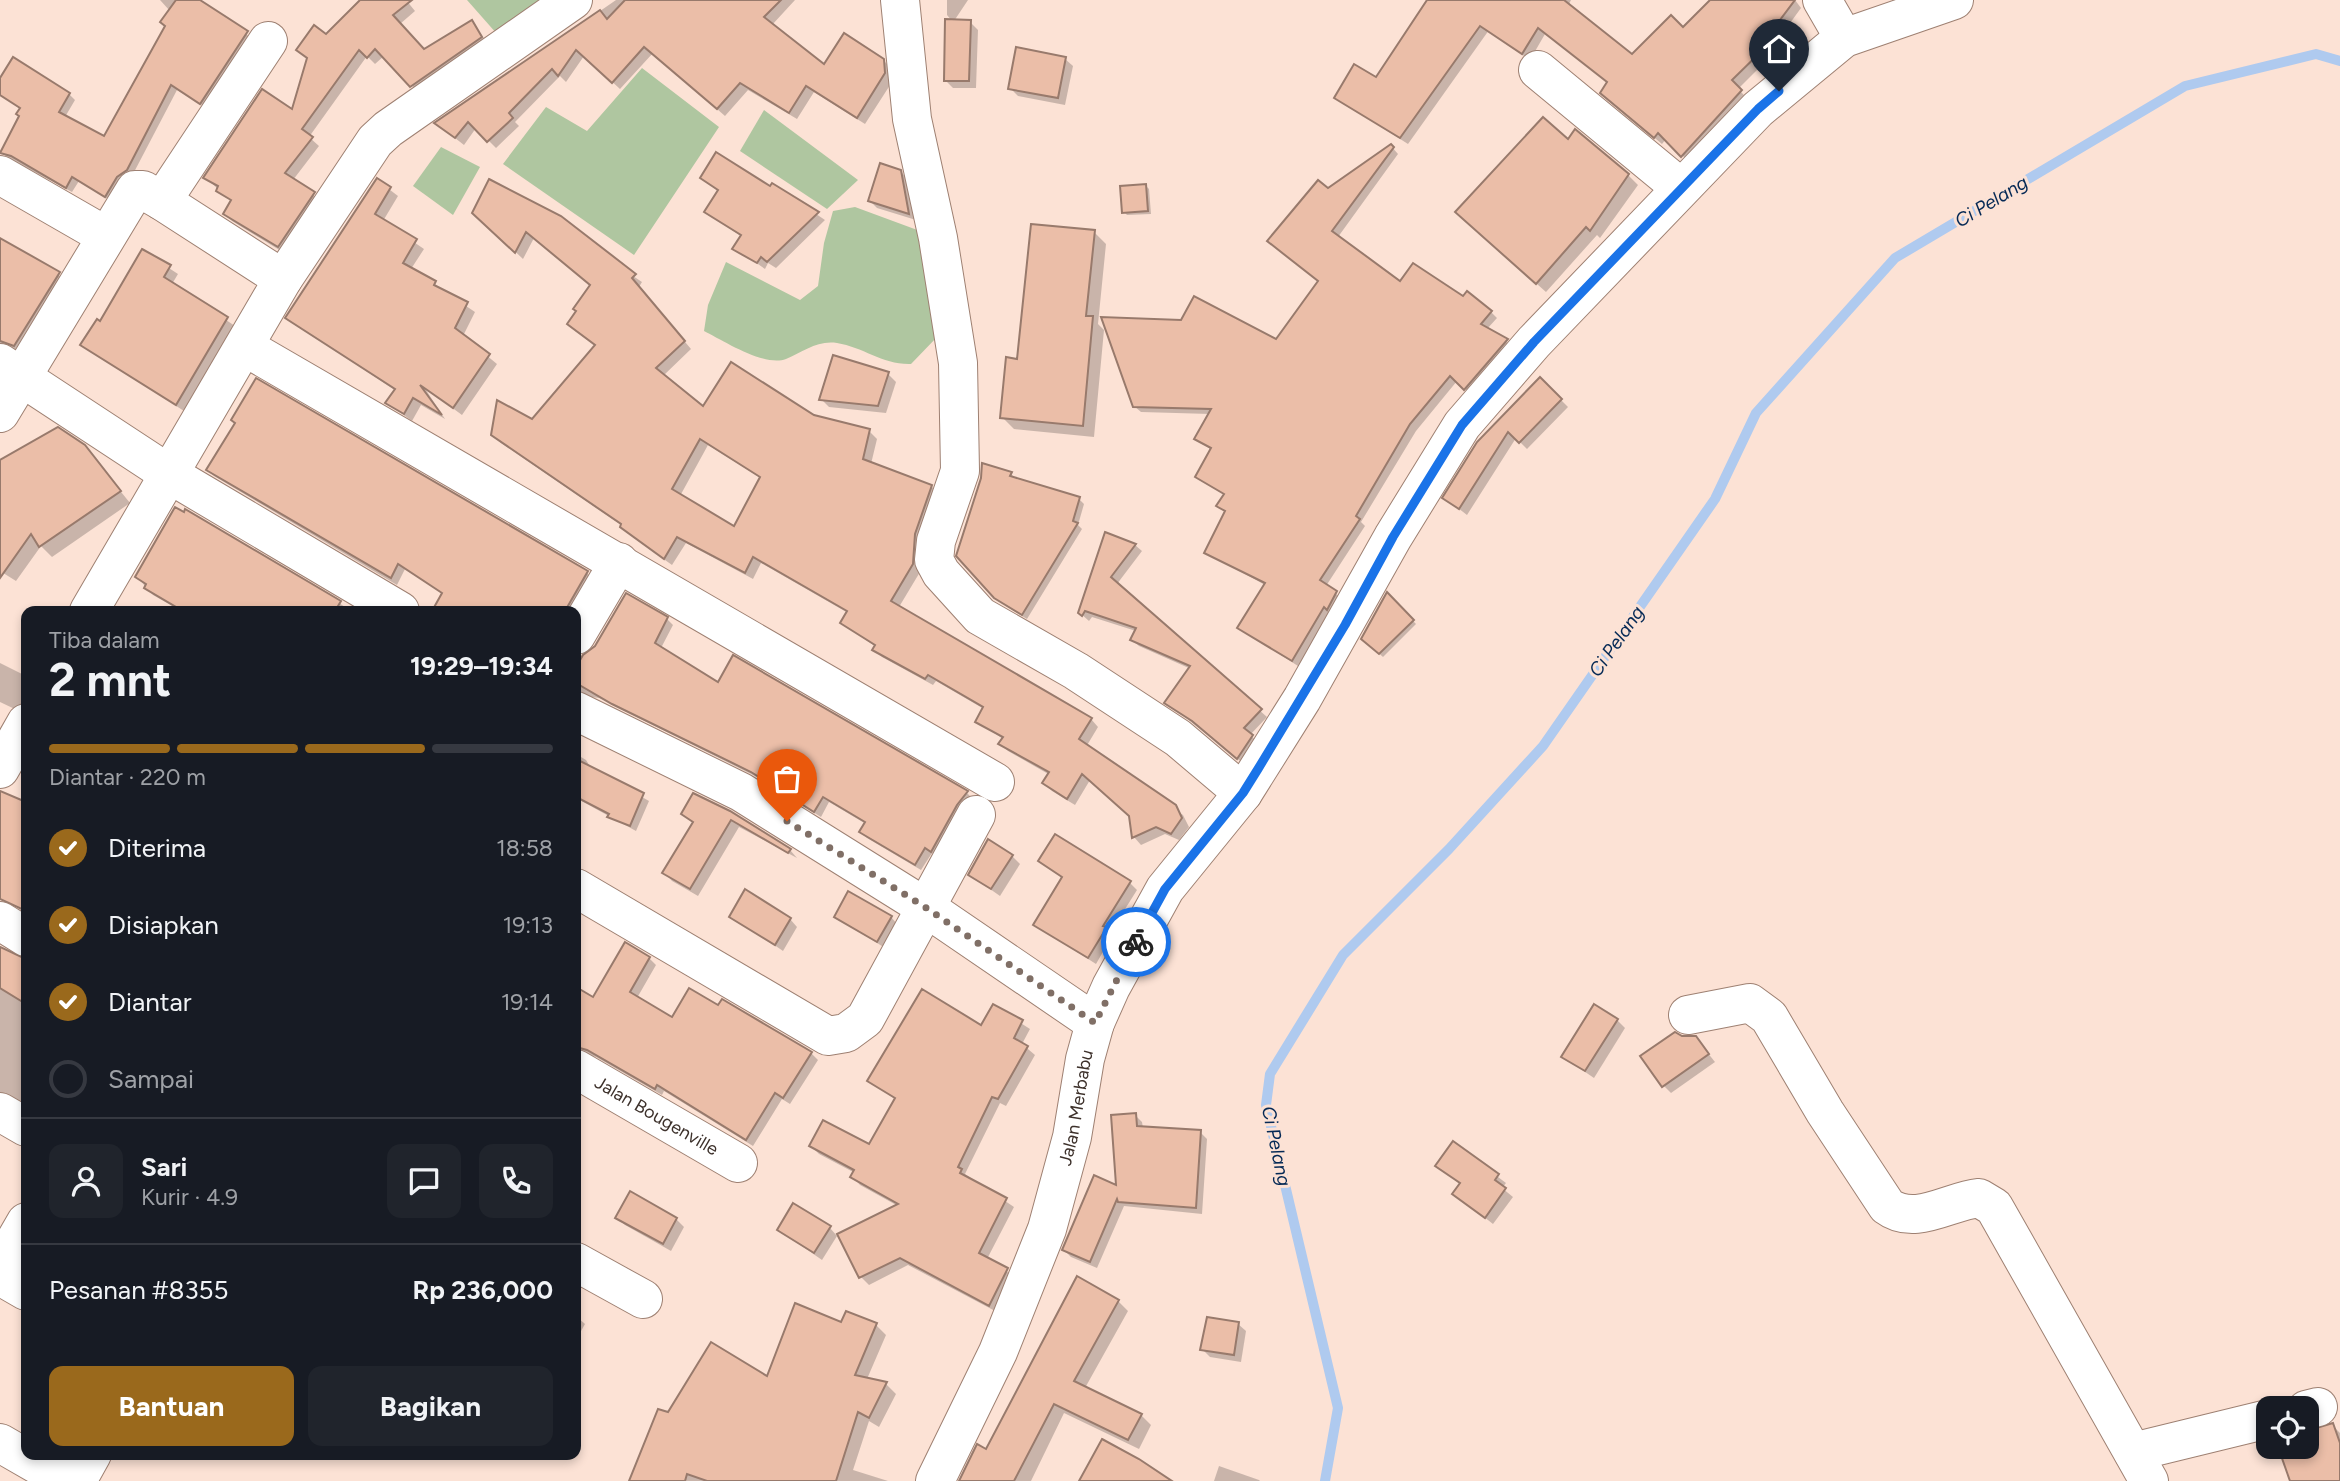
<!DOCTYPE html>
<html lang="id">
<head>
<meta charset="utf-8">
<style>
  body { margin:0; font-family:Figtree,sans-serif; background:#20242c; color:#f1f3f6; height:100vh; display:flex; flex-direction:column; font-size:26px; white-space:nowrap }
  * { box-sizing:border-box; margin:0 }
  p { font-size:23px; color:#9ea1a6 }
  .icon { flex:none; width:38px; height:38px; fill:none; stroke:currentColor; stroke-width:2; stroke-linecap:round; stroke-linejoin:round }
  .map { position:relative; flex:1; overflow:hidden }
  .panel { position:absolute; left:21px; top:606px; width:560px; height:854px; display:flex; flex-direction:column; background:#171b24; border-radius:14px; box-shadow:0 4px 10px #0003 }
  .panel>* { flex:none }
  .fabs { position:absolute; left:2256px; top:1396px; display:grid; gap:14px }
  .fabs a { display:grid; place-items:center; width:63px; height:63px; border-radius:14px; background:#171b24; box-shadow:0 4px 10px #0003; font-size:35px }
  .pin { position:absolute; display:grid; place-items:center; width:60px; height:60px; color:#fff; margin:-72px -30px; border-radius:50% 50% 50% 0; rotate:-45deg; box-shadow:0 0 7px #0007 }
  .pin .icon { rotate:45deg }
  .courier { position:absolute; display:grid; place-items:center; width:70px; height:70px; margin:-35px; border:5px solid #1a73e8; border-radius:50%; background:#fff; color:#222; box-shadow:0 2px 9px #0007 }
  .summary em { font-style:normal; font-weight:700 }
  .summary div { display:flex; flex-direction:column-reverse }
  .summary { display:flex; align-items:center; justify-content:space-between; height:119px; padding:0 28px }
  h1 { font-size:46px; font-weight:700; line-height:52px }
  .bar { display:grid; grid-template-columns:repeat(4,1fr); gap:10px 7px; align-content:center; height:84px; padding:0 28px }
  .bar i { height:9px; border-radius:5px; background:#363941 }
  .bar .current { background:#9a691c }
  .bar p { grid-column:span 4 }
  .line { display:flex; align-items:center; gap:18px; padding:0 28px; border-top:2px solid #363941 }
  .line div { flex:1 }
  .round { display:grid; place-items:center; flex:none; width:74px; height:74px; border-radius:14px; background:#20242c }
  ol { padding:0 28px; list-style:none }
  li { display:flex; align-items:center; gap:21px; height:77px }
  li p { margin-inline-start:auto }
  li .icon { padding:7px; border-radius:50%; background:#9a691c; color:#fff; stroke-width:4 }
  li:last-child { color:#9ea1a6 }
  li i { width:38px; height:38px; border:4px solid #363941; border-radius:50% }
  .primary-button { display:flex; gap:14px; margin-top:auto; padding:14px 28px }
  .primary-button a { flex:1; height:80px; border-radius:14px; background:#9a691c; color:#fff; font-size:28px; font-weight:700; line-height:80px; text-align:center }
  .primary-button a+a { background:#20242c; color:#f1f3f6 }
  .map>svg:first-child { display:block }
</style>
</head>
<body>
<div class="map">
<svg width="2340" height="1481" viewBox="0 0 2340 1481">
  <rect width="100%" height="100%" fill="#fce2d5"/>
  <g fill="#afc6a0">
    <path d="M467,0h77l-47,34z"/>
    <path d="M642,68l77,59 -85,128 -131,-91 43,-57 41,24z"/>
    <path d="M764,110l94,70 -31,29 -87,-58z"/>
    <path d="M441,147l39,20 -27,48 -40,-29z"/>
    <path d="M855,207l65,24 18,105 -27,28c-28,1 -48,-17 -74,-21 -20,-3 -34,9 -51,16 -22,8 -62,-18 -82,-28l4,-26 18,-43 74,38 18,-14 6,-43 9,-32z"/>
  </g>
  <g fill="#0003" fill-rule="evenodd">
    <path d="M160,0h36l57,39 -46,69 -30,-18 -45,86 -21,25 -32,-20 -7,11 -64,-34 -6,-5 19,-36v-8l-21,-14v-13l69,12 6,6 -10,17 40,21 62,-112 3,-15z"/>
    <path d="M363,0h43l9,11 -15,13 24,27 48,-29 17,23 -70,48 -35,-37 -9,8 -8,-8 -58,81 10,9 -26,34 28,21 -35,53 -54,-33 -7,-7 7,-12 -26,-24 87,-67 15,-52 -10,-9 28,-14z"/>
    <path d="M616,0h179l-23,25 53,41 58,-6 8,8 1,14 -27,42 -51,-32 -17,27 -49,-29 -23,26 -72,-63 -33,36 -36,-33 -18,26 -6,-6 -45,46 4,4 -23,22 -20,-20 -12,17 -27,-21z"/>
    <path d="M947,0h21l-14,21 16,1 8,8 -2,58h-23l-8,-8 7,-59 -5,-6z"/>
    <path d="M1429,0h42l23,23 -86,121 -72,-46 40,-18z"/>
    <path d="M1520,0h51l-3,6 64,50 51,-26 30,-30h82l6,8 -21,29 5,5 -47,47 10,10 -58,64 -24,-24 -4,5 -53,-44v-17l-64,-49 -15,26 -24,-16 -7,-7z"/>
    <path d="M1065,59l8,7 -8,39 -47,-9 -8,-8z"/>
    <path d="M1568,142l60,33 10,10 -38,53 -3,-3 -51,57 -79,-70z"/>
    <path d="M1391,146l7,8 -60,83 63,46 62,15 28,14 6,6 -10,11 25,17 -41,48 -14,-13 -41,50 -55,91 4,4 -39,60 16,13 -11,13 -33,54 -59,-38 26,-43 -59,-33 20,-39 -8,-7 7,-11 -28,-18 15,-27 -16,-11 14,-25 -69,-2 -7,-6 143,-65 42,-59 9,-92z"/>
    <path d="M900,171l8,8 8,41 -39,-12 -7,-7z"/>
    <path d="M702,178l68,11 3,-4 52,35 -49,48 -8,-5 -3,6 -30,-21 7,-11 -36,-25 13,-20z"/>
    <path d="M377,180l21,16 -15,25 41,28 -13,20 64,43 -12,24 34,28 -35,51 -38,-28 21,32 -24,-14 -9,16 -25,-18 9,-12 -108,-73z"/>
    <path d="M490,181l152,101 -3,5 52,62 -28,27 40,32 111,8 55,15 8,8 -6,25 60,22 8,8 -19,78 -21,35 192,112 7,8 -12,20 97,68 6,12 -10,13 -14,-6 -24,11 -7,-8 -3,-21 -41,-36 -15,25 -23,-14 -8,-8 6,-8 -42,-24 -8,-7 3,-5 -26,-18 7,-12 -48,-28 -3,4 -51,-28 -7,-8 1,-2 -34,-24 6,-10 -87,-50 -8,16 -67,-36 -14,22 -42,-30 -7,-9 -122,-83 -8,-8 40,-14 63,-75 -27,-22 23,-39 -58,-47 -11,21 -41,-39zM708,445l53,33 -26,50 -55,-32z"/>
    <path d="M1146,186l3,3 2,25 -24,1 -3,-3z"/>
    <path d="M1094,232l12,12 -8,80 6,6 -10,107 -80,-8 -12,-12 17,-57z"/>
    <path d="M0,240l65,39 -44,72 -13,-4 -8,2z"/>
    <path d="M143,251l35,23 -6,10 63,42 -51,85 -102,-66 18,-22z"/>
    <path d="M888,374l8,8 -10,31 -57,-6 -8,-8z"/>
    <path d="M1540,379l28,28 -41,42 -11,-11 -49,77 -22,-17z"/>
    <path d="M256,381l331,192 6,6 -17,32h-131l-2,-17 -38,-25 -8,16 -183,-109 -6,-6 29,-46z"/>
    <path d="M84,446l46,57 -78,54 -11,-11 -25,35 -16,-10v-109z"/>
    <path d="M1011,474l6,6 62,19 5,5 -6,21 4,4 -55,90 -21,-13 -48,-51z"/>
    <path d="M1106,535l29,10 7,6 -25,33 150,133 -17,18 9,8 -15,21 -78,-62 25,-33 -52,-23 -7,-6 4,-9 -44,-14 -3,4 -9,-8z"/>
    <path d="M137,577l199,24 15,10h-170l-28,-16z"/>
    <path d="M1388,595l28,29 -33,33 -20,-18z"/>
    <path d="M667,619l6,6 -12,23 58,37 15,-27 233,135 6,6 -35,58 -6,-4 -11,17 -54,-32 -6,-6 5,-8 -37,-22 -8,15 -62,-39 -160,-80 -23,-3v-37z"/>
    <path d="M0,663l26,13v34l-5,2 -21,-10z"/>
    <path d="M576,754l10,6 5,8 58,33 -13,30 -60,-33z"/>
    <path d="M694,795l96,55 7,8 -58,-31 -41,69 -26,-15 -7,-8 29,-49 -11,-10z"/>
    <path d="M1012,856l8,8 -20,32 -30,-21z"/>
    <path d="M1040,861l90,22 7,7 -27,43 2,3 -16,28 -61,-39 28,-47z"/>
    <path d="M732,916l58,3 7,8 -14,24z"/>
    <path d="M836,917h55l7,8 -13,23z"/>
    <path d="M649,958l7,7 -19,33 36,21 46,-12 92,46 7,7 -28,44 -8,-5 -29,47 -89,-55 -2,4 -66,-38 -11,-3 -7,-7 3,-4 -5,-3v-51l18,11z"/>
    <path d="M0,960l8,12 18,8v123l-26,-7z"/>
    <path d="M994,1006l36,23 -8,15 13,11 -29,51 -6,-3 -35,71 49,33 -27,52 28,18 -18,35 -89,-47 -39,20 -8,-8 -22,-42 59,-29 -38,-21 -7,-8 2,-4 -36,-19 -8,-8 59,1 26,-47 -26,-19 112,-54z"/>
    <path d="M1617,1020l8,8 -31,50 -31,-21z"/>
    <path d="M1695,1037l20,25 -44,31 -8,-8 18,-47z"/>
    <path d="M1135,1115l7,7 1,6 57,4 7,7 -5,75 -78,-8 -27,62 -26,-11 -7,-7 54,-62z"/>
    <path d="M1454,1144l52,39 -4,5 11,9 -20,27 -38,-30 6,-9 -23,-19z"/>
    <path d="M618,1218l58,1 8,8 -13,24 -46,-26z"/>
    <path d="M830,1228l7,8 -15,24 -43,-30z"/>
    <path d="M1118,1301l10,10 -43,77 56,27 10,10 -12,24 -75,-36 -33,68h-70z"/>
    <path d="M576,1316l9,8 -9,16z"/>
    <path d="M842,1324l34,1 10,10 -19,44 19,5 10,10 -17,33 -10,-6 -16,49 35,11h-259l30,-70 10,3 99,-36z"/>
    <path d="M1238,1324l8,7 -5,31 -31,-5 -8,-8z"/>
    <path d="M2332,1425l8,8v48h-47l13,-34z"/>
    <path d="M1219,1466l40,14 1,1h-46z"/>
  </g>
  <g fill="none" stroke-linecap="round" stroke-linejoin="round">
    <path stroke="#afcaef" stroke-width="10" d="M1325,1481l13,-73 -72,-303 4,-31 73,-119 106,-106 94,-103 172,-247 41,-86 139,-155 290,-172 131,-32 24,7"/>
  </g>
  <g fill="#ebbea8" stroke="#987a6c" stroke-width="2" fill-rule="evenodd">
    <path d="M176,0h24l48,31 -48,73 -29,-19 -44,85 -10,7 -12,20 -33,-20 -6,11 -55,-32 -11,-3 19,-37 -3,-2 4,-6 -20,-13v-17l13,-21 57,36 -11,19 45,24 61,-110 -5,-4z"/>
    <path d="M360,0h52l-19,15 31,34 48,-29 10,17 -72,50 -35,-38 -8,9 -8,-8 -57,79 11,8 -28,36 30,19 -37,55 -55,-33 8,-14 -15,-9 2,-5 -15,-8 59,-89 30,20 15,-51 -11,-8 18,-25 12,9z"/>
    <path d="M625,0h156l-17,17 60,47 20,-31 40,26 1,14 -28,45 -51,-32 -17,27 -49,-30 -23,26 -73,-62 -32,36 -36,-33 -18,26 -6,-7 -43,44 4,5 -26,24 -19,-20 -13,16 -21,-15 166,-113 7,9z"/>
    <path d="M1427,0h137l68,54 39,-39 12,12 27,-27h85l-21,28 5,6 -47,46 10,10 -61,67 -23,-24 -4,5 -54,-45 7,-11 -69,-54 -16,26 -42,-28 -80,112 -66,-40 20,-34 22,13z"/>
    <path d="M945,19l26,1 -2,61h-25z"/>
    <path d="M1016,47l50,10 -8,41 -50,-9z"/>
    <path d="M1543,117l25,22 7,-10 54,45 -39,57 -4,-4 -50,57 -81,-72z"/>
    <path d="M1391,144l3,3 -62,84 68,50 13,-18 50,33 4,-5 25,20 -11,13 27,15 -44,51 -14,-14 -40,48 -54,92 4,3 -40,61 17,11 -10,19 -3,-3 -32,54 -55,-33 28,-45 -61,-30 21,-42 -9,-5 8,-12 -29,-17 16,-29 -17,-9 17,-30 -78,-2 -32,-90 80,3 13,-24 82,43 42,-58 -51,-40 51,-61 10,8z"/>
    <path d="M716,152l54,34 2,-3 47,29 -52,50 -6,-5 -4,6 -25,-14 9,-14 -37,-23 14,-22 -18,-12z"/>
    <path d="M880,163l21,7 8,44 -41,-13z"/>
    <path d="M377,178l14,9 -16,27 42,25 -14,24 33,18 -2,4 34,17 -13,26 35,26 -37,54 -33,-23 22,30 -29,-17 -9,16 -19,-11 10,-14 -110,-71z"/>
    <path d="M489,179l72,37 75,58 -4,4 53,63 -29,27 47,38 28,-44 83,53 56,14 -7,30 69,26 -17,49 -2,30 -22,37 201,117 -13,21 97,66 6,13 -11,16 -15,-7 -24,11 -3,-22 -47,-42 -15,25 -25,-16 7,-11 -51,-28 5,-7 -28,-15 8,-15 -55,-32 -3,4 -53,-29 3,-5 -35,-22 7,-12 -94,-54 -8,16 -68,-36 -13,22 -44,-32 1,-3 -130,-89 6,-35 35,19 63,-74 -28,-21 9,-13 -3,-2 17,-24 -64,-53 -11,21 -43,-40zM700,439l60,38 -26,49 -62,-37z"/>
    <path d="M1146,184l2,27 -26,2 -2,-27z"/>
    <path d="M1031,224l64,6 -9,86h7l-10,110 -83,-8 6,-61 11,2z"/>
    <path d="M0,238l60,34 -46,74 -14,-5z"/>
    <path d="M142,249l29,16 -7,12 64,40 -52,88 -96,-60 17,-26 3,2z"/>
    <path d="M833,355l56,17 -11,34 -59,-6z"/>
    <path d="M1540,377l22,22 -43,44 -11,-11 -49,77 -17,-11 35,-56z"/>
    <path d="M256,378l332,193 -23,40h-133l10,-18 -44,-29 -7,14 -185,-108 29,-47 -4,-3z"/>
    <path d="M58,427l27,18 36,46 -82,56 -8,-13 -31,44v-118z"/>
    <path d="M982,463l30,9 -2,4 70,21 -7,24 5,2 -56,92 -28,-17 -38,-42 25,-78z"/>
    <path d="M175,507l9,5 1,-3 156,92 -6,10h-152l-39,-23 2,-4 -11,-7z"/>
    <path d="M1105,532l31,12 -25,33 151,132 -18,19 9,7 -16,24 -45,-38 -28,-18 26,-37 -60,-26 6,-12 -51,-17 -3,5 -4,-3z"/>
    <path d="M1387,592l27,28 -35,34 -18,-15z"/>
    <path d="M626,593l42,24 -13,26 63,39 15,-27 235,136 -11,14 -26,47 -6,-4 -10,17 -56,-33 6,-10 -42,-25 -9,15 -63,-40 -139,-68 -36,-21v-16l7,-12 12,-9z"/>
    <path d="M576,759l68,34 -14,33 -23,-9 2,-3 -33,-17z"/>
    <path d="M0,791l26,11v109l-26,-12z"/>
    <path d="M693,793l37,18 61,38 -3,4 -57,-33 -41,69 -28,-16 31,-51 -12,-8z"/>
    <path d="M1055,834l76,47 -28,45 4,1 -19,31 -55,-33 29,-48 -24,-16z"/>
    <path d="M988,839l25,16 -22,34 -23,-14z"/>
    <path d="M745,889l46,29 -16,27 -46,-28z"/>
    <path d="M848,891l44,25 -15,26 -43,-25z"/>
    <path d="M625,942l25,15 -20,35 42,25 17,-29 29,17 4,-6 90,53 -29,46 -8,-5 -29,47 -89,-55 -2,4 -68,-39 -11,-3v-60l17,10z"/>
    <path d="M0,947l26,12v45l-26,-16z"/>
    <path d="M922,989l59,36 12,-21 30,16 -9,18 14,8 -30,53 -6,-2 -34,70 4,2 -2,4 47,25 -28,55 29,15 -19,38 -89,-48 -41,20 -22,-44 61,-30 -48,-27 4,-7 -45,-24 14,-26 46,24 26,-46 -28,-17z"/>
    <path d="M1594,1004l24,15 -33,52 -24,-14z"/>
    <path d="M1675,1032l7,4h14l13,18 -47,33 -22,-31z"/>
    <path d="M1136,1113l1,13 64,4 -5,78 -78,-6 -1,-3 -27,63 -28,-12 32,-75 22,10 -5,-70z"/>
    <path d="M1453,1141l46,33 -4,6 11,8 -21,30 -33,-24 8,-11 -25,-17z"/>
    <path d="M630,1191l47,27 -14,26 -48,-26z"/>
    <path d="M793,1203l38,23 -17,27 -37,-23z"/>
    <path d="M1077,1276l42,24 -45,81 68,33 -14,26 -74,-36 -40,77h-55l18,-37 9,5z"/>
    <path d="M795,1303l46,19 5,-11 31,12 -22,52 32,7 -18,36 -11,-6 -22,69h-129l-20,-7 -2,7h-56l29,-72 10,3 43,-70 56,34z"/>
    <path d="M1207,1317l32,5 -5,33 -34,-5z"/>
    <path d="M2333,1423l7,20v38h-50l-12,-34h28v-16z"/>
    <path d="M1102,1439l37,20 33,22h-93z"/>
  </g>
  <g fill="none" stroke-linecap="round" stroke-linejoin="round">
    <defs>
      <g id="street">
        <path d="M900,0l12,119 26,119 20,125 2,108 -24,70 -2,19 7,13 39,43 96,55 102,67 65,55"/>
        <path d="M1822,0l22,38"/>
        <path d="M1538,70l143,118"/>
        <path d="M0,175l106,61"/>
        <path d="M162,201l106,-160"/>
        <path d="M245,347l750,435"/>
        <path d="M0,363l169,111 231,137"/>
        <path d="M0,413l135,-223h8l19,11 121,78"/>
        <path d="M89,611l194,-332 92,-138 13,-12 185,-129"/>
        <path d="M576,635l43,-73"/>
        <path d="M576,711l165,81 184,115 170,116"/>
        <path d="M0,769l26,-46"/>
        <path d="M576,888l252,148 18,-3 19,-14 111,-204"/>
        <path d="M0,921l26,16"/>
        <path d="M1688,1015l62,-12 19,14 56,95 62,94c28,21 62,-5 92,-8l15,9 155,274"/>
        <path id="s1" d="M576,1069l162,94"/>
        <path d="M0,1112l26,15"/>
        <path d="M576,1262l67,37"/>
        <path d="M0,1267l26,-45"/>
        <path d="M0,1276l26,15"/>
        <path d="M2306,1410l12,-3"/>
        <path d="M0,1443l66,38"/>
        <path d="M2133,1452l135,-33"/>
        <path d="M77,1481l15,-27"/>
        <path id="s2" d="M935,1481l63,-129 49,-123 25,-92 13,-78 10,-36 16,-36 54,-98 78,-96 59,-94 91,-162 69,-112 72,-83 224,-233 86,-71 110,-38"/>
      </g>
    </defs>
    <use href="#street" stroke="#9e8072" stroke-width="40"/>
    <use href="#street" stroke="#fff" stroke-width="38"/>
  </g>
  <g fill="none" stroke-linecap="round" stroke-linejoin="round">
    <path stroke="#806f66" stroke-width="7" stroke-dasharray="0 12.6" d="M787,821l138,86 170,116 41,-81"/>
    <path stroke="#1a73e8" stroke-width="9" d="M1136,942l29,-53 78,-96 15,-24 87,-144 48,-88 69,-112 72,-83 224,-233 21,-18"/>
  </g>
  <g text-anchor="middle" stroke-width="6" stroke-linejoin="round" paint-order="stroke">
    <g font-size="18" fill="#3d312b" stroke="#fce2d5">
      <text dy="6" stroke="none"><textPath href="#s2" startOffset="401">Jalan Merbabu</textPath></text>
      <text dy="6" stroke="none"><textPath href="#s1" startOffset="93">Jalan Bougenville</textPath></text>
    </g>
    <g font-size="19" font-style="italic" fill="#052955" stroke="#fce2d5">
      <text transform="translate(1991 201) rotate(-31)" y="7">Ci Pelang</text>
      <text transform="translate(1616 641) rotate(-55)" y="7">Ci Pelang</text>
      <text transform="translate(1277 1146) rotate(78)" y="7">Ci Pelang</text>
    </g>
  </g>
</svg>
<div class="fabs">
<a><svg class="icon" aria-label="locate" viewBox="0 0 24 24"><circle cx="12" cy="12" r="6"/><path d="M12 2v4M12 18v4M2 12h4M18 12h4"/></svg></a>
</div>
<div class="pin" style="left:787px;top:821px;background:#ea580c"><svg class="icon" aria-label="bag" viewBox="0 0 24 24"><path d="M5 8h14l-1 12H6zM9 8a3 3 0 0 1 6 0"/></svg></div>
<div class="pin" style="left:1779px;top:91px;background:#1f2937"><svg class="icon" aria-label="home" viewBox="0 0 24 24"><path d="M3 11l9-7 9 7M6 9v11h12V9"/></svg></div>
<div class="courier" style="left:1136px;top:942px"><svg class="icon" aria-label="bike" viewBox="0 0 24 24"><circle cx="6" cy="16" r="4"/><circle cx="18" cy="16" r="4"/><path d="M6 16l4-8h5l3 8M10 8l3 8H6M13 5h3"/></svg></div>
<section class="panel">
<div class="summary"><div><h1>2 mnt</h1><p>Tiba dalam</p></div><em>19:29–19:34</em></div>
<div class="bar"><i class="current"></i><i class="current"></i><i class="current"></i><i></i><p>Diantar · 220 m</p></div>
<ol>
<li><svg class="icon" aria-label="check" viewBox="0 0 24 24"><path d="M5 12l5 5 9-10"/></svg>Diterima<p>18:58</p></li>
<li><svg class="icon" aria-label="check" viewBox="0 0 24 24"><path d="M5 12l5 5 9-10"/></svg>Disiapkan<p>19:13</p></li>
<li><svg class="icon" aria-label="check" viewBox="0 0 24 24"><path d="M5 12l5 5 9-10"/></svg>Diantar<p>19:14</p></li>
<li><i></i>Sampai</li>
</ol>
<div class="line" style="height:126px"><a class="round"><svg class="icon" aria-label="person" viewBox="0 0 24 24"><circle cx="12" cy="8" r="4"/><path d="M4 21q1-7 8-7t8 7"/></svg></a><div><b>Sari</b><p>Kurir · 4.9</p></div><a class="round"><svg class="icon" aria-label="chat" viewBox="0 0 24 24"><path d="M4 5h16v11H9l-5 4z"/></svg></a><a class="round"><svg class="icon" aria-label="phone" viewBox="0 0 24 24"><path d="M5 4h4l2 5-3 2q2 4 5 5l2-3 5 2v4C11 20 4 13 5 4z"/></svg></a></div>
<div class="line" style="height:91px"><div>Pesanan #8355</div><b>Rp 236,000</b></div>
<div class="primary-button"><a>Bantuan</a><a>Bagikan</a></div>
</section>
</div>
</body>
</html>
